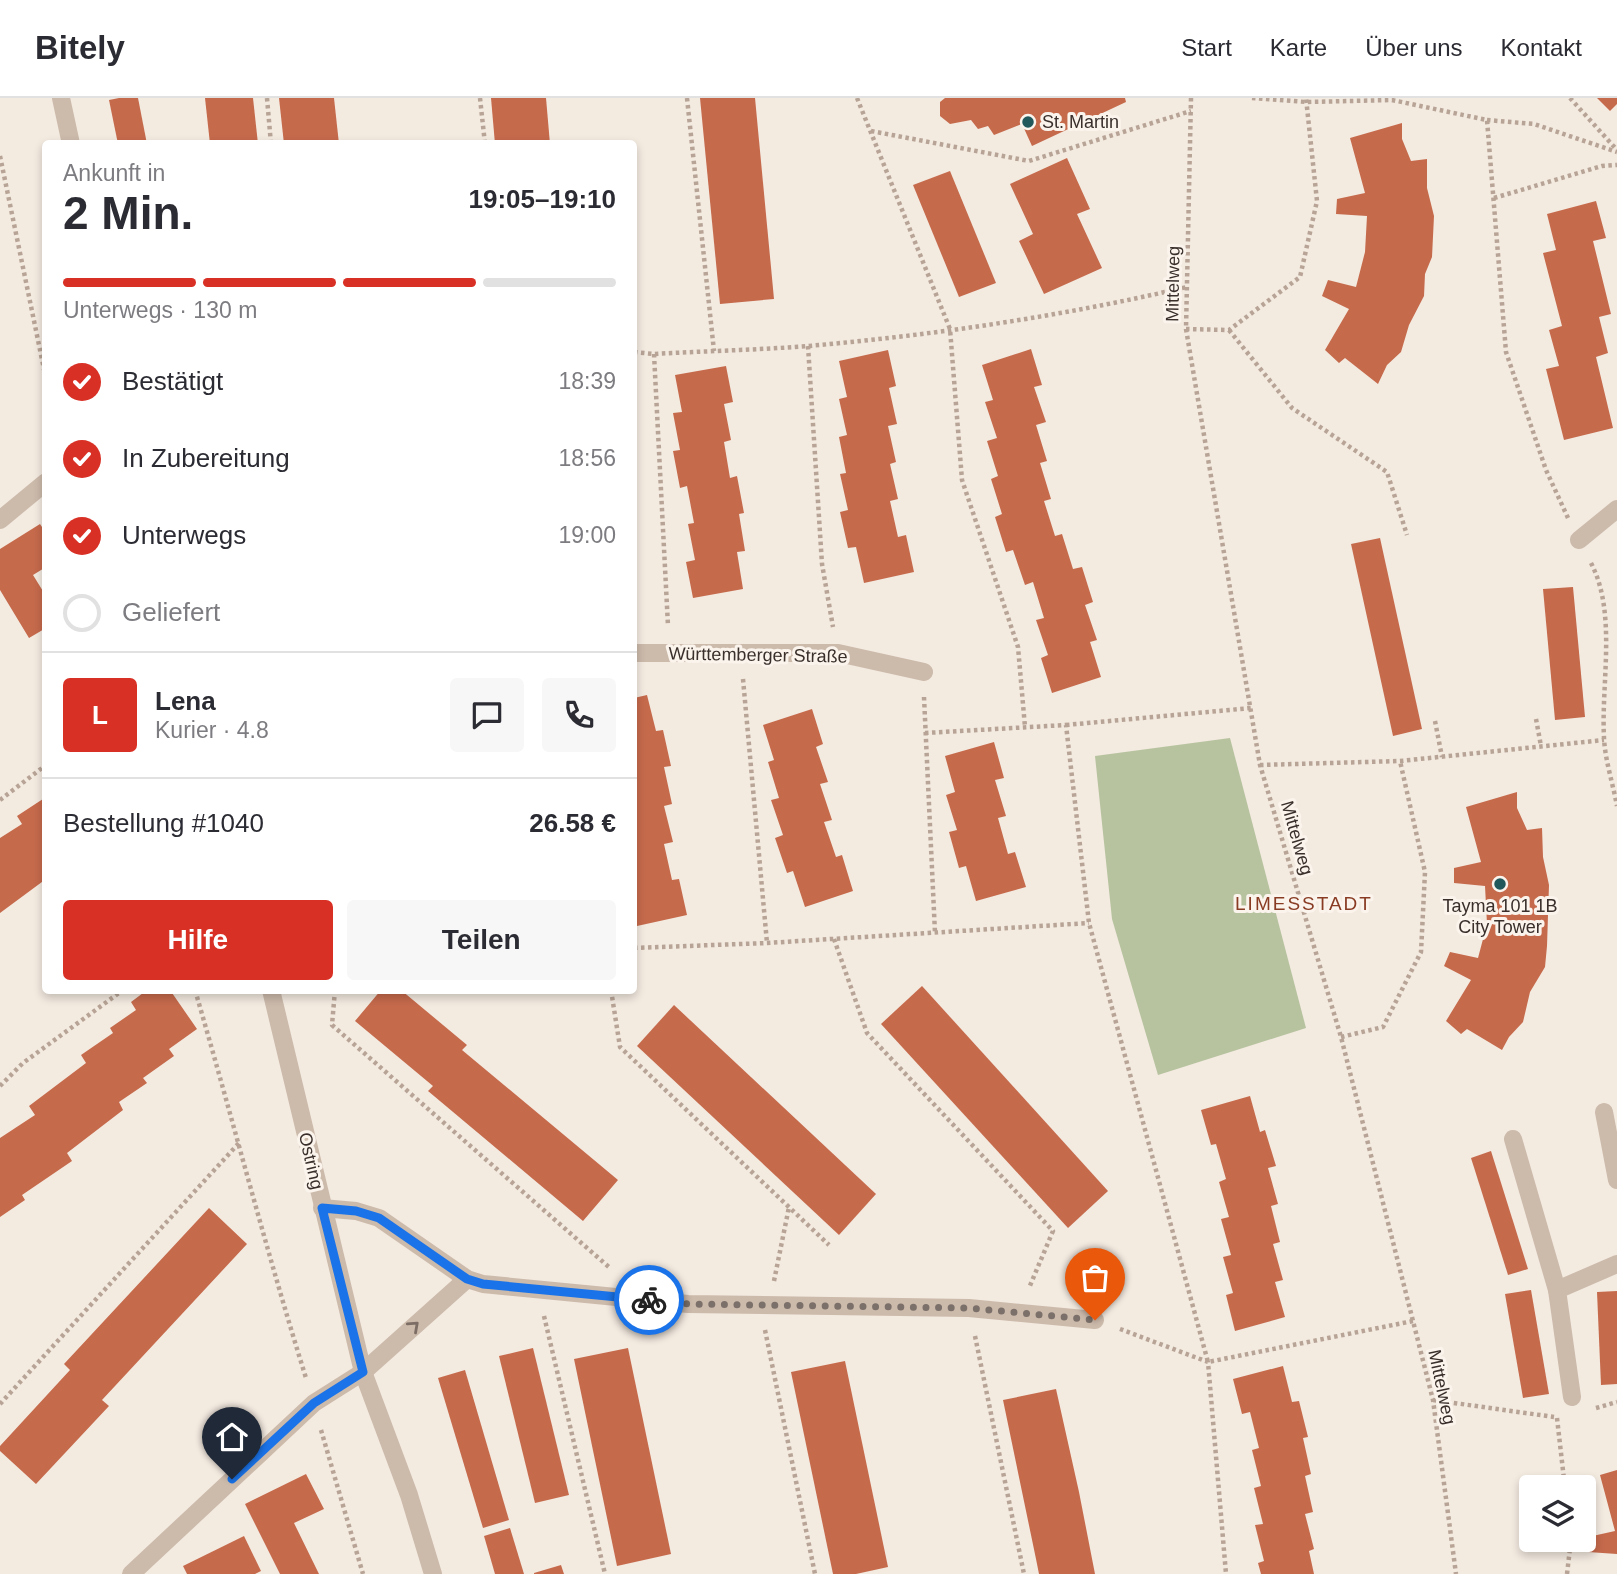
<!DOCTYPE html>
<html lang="de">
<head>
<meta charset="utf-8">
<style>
  body { margin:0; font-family:Helvetica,sans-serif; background:#f7f7f7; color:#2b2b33; height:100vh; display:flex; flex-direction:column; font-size:26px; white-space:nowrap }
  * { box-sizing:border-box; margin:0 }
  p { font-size:23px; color:#7c7c81 }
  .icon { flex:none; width:38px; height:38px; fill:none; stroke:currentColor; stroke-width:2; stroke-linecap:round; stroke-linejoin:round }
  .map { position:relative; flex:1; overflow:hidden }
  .drawer { position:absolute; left:42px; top:42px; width:595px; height:854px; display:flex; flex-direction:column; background:#fff; border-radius:7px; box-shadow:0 4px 10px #0003 }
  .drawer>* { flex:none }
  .controls { position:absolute; left:1519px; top:1377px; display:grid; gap:14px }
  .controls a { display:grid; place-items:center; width:77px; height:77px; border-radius:7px; background:#fff; box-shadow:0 4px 10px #0003; font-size:35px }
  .pin { position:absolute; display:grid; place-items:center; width:60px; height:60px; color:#fff; margin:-72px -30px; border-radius:50% 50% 50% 0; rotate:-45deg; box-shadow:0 0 7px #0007 }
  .pin .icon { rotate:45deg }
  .courier { position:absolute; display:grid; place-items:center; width:70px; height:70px; margin:-35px; border:5px solid #1a73e8; border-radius:50%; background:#fff; color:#222; box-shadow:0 2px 9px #0007 }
  .summary em { font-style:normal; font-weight:600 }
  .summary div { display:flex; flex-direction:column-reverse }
  .summary { display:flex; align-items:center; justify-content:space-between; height:119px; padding:0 21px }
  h1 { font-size:46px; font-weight:600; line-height:52px }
  .bar { display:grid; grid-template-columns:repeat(4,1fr); gap:10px 7px; align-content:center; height:84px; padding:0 21px }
  .bar i { height:9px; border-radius:5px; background:#e1e1e2 }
  .bar .selected { background:#d93025 }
  .bar p { grid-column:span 4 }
  .line { display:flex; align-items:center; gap:18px; padding:0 21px; border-top:2px solid #e1e1e2 }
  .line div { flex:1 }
  .round { display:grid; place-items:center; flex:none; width:74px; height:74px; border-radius:7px; background:#f7f7f7 }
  ol { padding:0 21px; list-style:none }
  li { display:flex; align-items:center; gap:21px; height:77px }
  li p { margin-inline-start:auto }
  li .icon { padding:7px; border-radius:50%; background:#d93025; color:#fff; stroke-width:4 }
  li:last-child { color:#7c7c81 }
  li i { width:38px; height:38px; border:4px solid #e1e1e2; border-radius:50% }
  .cta { display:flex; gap:14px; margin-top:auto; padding:14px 21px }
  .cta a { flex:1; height:80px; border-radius:7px; background:#d93025; color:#fff; font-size:28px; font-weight:600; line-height:80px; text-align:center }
  .cta a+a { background:#f7f7f7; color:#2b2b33 }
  header { display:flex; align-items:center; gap:42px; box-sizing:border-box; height:98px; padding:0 35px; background:#fff; border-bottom:2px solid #e1e1e2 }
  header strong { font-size:33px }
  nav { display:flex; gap:38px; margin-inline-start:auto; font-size:24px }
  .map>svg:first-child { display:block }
</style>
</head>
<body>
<header>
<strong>Bitely</strong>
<nav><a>Start</a><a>Karte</a><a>Über uns</a><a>Kontakt</a></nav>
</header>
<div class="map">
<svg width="1617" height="1476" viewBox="0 0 1617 1476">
  <rect width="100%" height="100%" fill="#f3eae0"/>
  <path fill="#b7c39f" d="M1230,640l76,290 -148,47 -46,-156 -17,-163z"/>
  <g fill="#c66a4c">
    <path d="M119,0h19l9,46h-29l-9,-44z"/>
    <path d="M205,0h48l5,46h-48z"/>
    <path d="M279,0h55l5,46h-55z"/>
    <path d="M491,0h55l4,46h-55z"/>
    <path d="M700,0h55l19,201 -54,5z"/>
    <path d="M945,0h180l1,4 -94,44 -10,-22 -28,11 -6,-9 -10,3 -7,-9 -21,4 -10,-8v-14z"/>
    <path d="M1597,0h20v6l-7,7z"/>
    <path d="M1402,25v16l9,22 16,-2v29l7,28 -2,41 -7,17 -1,22 -15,29 -8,27 -14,13 -9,19 -33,-26 -6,5 -14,-13 24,-41 -27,-13 6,-16 28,7 9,-35 2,-36 -31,-2 1,-15 28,-6 -15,-55z"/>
    <path d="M1067,60l23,51 -13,5 25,54 -58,26 -25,-53 14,-7 -23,-50z"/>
    <path d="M950,73l46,112 -37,14 -46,-112z"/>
    <path d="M1596,103l10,37 -13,3 18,73 -12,3 9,36 -12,4 17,71 -49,12 -18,-71 13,-3 -10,-36 13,-4 -19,-73 13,-3 -9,-36z"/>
    <path d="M1031,251l11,36 -8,2 12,35 -10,3 11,36 -7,2 11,36 -7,2 11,35 7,-2 11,35 9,-2 11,35 -8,3 12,35 -7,2 11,35 -49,16 -11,-35 7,-3 -12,-35 8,-2 -11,-36 -8,3 -12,-35 -7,2 -11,-35 7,-3 -11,-35 7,-3 -11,-35 10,-3 -12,-36 8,-2 -11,-35z"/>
    <path d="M888,252l8,36 -7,2 8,36 -9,2 8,36 -6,2 8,35 -8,2 8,36 8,-2 8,37 -50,11 -8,-36 -8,1 -8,-36 8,-2 -8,-36 6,-1 -7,-36 8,-2 -8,-36 8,-2 -8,-36z"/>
    <path d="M726,268l7,36 -9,2 7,36 -7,2 6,36 7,-2 7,37 -5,1 6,37 -8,1 6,37 -50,9 -7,-36 9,-2 -7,-36 6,-1 -7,-37 -7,2 -7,-37 7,-1 -7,-37 9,-1 -7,-37z"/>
    <path d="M40,426l6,9v34l-13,8 13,21v32l-17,10 -29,-48v-41z"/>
    <path d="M1380,440l42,191 -29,7 -42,-192z"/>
    <path d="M1573,489l12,130 -30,3 -12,-131z"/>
    <path d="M647,597l9,36 7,-1 8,36 -7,1 8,37 -8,2 9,36 -9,2 8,36 7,-1 8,36 -50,11 -3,-14v-214z"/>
    <path d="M812,611l11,35 -7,3 12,35 -8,2 12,36 -8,2 12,35 6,-2 11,36 -48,16 -12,-36 -6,2 -12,-35 8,-3 -12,-35 8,-2 -11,-36 6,-2 -11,-35z"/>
    <path d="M994,644l10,36 -9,2 11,36 -8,2 10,36 7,-2 11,35 -50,14 -10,-35 -7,2 -10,-36 8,-2 -11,-35 9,-3 -10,-36z"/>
    <path d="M1517,694v16l10,22 15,-2 1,29 6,28 -2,61 -2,21 -15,25 -7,30 -14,15 -7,13 -35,-21 -6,5 -15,-13 25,-41 -27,-14 6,-14 28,6 9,-34 -2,-38 -31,-3v-15l27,-6 -15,-55z"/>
    <path d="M46,699v82l-46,34v-75l22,-14 -5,-8z"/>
    <path d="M922,888l186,205 -40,37 -187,-204z"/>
    <path d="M147,892h23l27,39 -28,20 5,7 -31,22 4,5 -28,19 4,8 -56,43 5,8 -50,34 3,5 -25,17v-79l35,-23 -6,-9 57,-43 -5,-8 32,-22 -3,-5 26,-18 -5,-8z"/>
    <path d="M381,892h20l66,55 -5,5 156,130 -35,41 -155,-130 5,-5 -78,-65z"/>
    <path d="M674,907l202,189 -37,41 -202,-189z"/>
    <path d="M1250,998l10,36 5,-2 11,36 -8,2 10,36 -7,2 9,36 -7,2 10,36 -8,2 10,35 -50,14 -9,-36 7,-2 -10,-36 8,-2 -10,-36 8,-2 -10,-35 7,-3 -10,-35 -5,1 -10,-35z"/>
    <path d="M1491,1053l37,118 -20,6 -37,-117z"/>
    <path d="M209,1110l38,36 -145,156 7,6 -73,78 -36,-33v-5l70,-76 -6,-6z"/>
    <path d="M1531,1192l18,104 -26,4 -18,-104z"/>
    <path d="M1617,1193v93l-16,1 -4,-93z"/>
    <path d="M533,1250l36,147 -34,8 -36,-147z"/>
    <path d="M628,1250l43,206 -54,12 -43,-207z"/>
    <path d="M845,1263l43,206 -32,7h-23l-42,-202z"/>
    <path d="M1283,1268l9,36 7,-1 9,36 -5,1 8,36 -6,2 8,36 -8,2 9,35 -5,2 5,23h-53l-3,-11 6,-2 -9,-36 8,-1 -9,-36 7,-2 -9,-36 7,-2 -9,-36 -8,2 -9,-35z"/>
    <path d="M465,1272l44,150 -26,8 -45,-150z"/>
    <path d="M1056,1291l23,103 16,82h-56l-3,-15 -33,-159z"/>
    <path d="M1617,1372v84l-29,-2v-15l27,-6 -15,-56z"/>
    <path d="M306,1376l18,35 -30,14 25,51h-39l-35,-70z"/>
    <path d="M510,1430l14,46h-29l-11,-38z"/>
    <path d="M244,1438l17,35 -6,3h-68l-4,-8z"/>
    <path d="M561,1467l3,9h-30v-1z"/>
  </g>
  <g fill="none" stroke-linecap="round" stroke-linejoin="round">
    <g stroke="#b8a496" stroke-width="4.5" stroke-dasharray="3.5 3.5" stroke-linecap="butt">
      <path d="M267,0l4,46"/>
      <path d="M480,0l5,46"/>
      <path d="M687,0l27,253"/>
      <path d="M857,0l93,231 12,151 56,167 7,80"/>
      <path d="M1191,0l-5,231 74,436 81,272 92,363 23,174"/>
      <path d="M1252,0l54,4 86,-2 95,20 19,232 40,118 22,48"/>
      <path d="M1570,0l47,52"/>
      <path d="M1487,22l47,4 83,28"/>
      <path d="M871,33l158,30 162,-50"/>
      <path d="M0,58l46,223"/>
      <path d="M1494,100l108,-32 15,-1"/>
      <path d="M1186,231l43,1 71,-53 17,-76 -11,-103"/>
      <path d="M1229,232l63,78 95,64 20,63"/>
      <path d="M808,248l14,218 11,63"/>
      <path d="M634,254l20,2c51,-3 103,-4 154,-8 127,-11 255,-30 379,-59"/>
      <path d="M654,256l14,272"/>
      <path d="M1591,465c26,50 10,119 13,175 1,22 9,46 13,68"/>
      <path d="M743,581l24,264"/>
      <path d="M924,599l11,236"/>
      <path d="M1536,621l5,27"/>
      <path d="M1435,623l7,36"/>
      <path d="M1066,627l185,-17"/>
      <path d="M925,635l141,-8 23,198 119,439 205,-41"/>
      <path d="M1260,667l140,-4 204,-21"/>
      <path d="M0,702l46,-35"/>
      <path d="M834,841l33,94 186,198 -24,57"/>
      <path d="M634,850l133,-5 322,-20"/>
      <path d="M195,892c38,130 71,260 111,388"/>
      <path d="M335,892l-3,35 278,243"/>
      <path d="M611,892l9,57 209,198"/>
      <path d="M1341,939l42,-10 38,-75 4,-80 -25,-111"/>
      <path d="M0,988l23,-23 100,-73"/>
      <path d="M774,1183l15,-74"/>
      <path d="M544,1218l61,258"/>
      <path d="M1120,1231l88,33 18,212"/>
      <path d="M765,1232l50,244"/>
      <path d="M975,1238l49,238"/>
      <path d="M1433,1302l121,17"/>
      <path d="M0,1306l239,-261"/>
      <path d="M1596,1310l21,-6"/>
      <path d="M1557,1320l8,70"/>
      <path d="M321,1332l42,144"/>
      <path d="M1567,1476l4,-34"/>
    </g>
    <g stroke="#ccbaab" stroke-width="18">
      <path d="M1604,1014l13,68"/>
      <path d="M1513,1041l44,151"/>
      <path d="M1572,1299l-15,-107 60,-26"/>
    </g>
    <g stroke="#ccbaab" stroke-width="18">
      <path d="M61,0l10,46"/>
      <path d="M0,422l46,-38"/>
      <path d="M1579,442l38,-31"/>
      <path d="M634,555h204l86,19"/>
      <path d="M271,892l92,382 46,123 24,79"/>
      <path d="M322,1110l34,3 23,7 88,61 16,5 205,20 281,4 126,12"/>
      <path d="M131,1476l183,-171 49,-31 104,-93"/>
    </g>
  </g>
  <defs><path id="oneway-chevron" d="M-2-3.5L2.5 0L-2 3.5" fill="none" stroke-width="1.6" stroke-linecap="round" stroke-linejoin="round" transform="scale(1.75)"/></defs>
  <use stroke="#7c6e65" href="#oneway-chevron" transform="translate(414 1228) rotate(-42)"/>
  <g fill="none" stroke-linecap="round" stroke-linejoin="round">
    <path stroke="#7b706a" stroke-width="7" stroke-dasharray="0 12.6" d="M649,1202l39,4 281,4 126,12"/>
    <path stroke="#1a73e8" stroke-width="9" d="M232,1381l82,-76 49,-31 -41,-164 34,3 23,7 88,61 16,5 166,16"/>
  </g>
  <g fill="#20585c" stroke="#faf4ed" stroke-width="2.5">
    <circle cx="1028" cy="24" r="7"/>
    <circle cx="1500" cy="786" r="7"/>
  </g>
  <g text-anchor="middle" stroke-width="6" stroke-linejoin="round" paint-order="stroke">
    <g font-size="18" fill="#3a2f2b" stroke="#faf4ed" text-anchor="start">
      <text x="1042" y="30">St. Martin</text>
      <text x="1500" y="814" text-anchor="middle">Tayma 101 1B<tspan x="1500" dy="21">City Tower</tspan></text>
    </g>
    <g font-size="18" fill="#3a2f2b" stroke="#faf4ed">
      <text transform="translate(1173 186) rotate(-89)" y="6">Mittelweg</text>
      <text transform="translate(758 557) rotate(1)" y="6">Württemberger Straße</text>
      <text transform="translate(1297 740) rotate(74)" y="6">Mittelweg</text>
      <text transform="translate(311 1063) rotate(77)" y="6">Ostring</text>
      <text transform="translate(1442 1289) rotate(78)" y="6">Mittelweg</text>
    </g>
    <g font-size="19" letter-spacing="2" fill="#893c23" stroke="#faf4ed">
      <text x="1304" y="812">LIMESSTADT</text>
    </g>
  </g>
</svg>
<div class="controls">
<a><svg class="icon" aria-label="layers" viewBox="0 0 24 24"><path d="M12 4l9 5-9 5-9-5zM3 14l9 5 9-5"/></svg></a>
</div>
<div class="pin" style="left:1095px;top:1222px;background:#ea580c"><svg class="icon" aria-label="bag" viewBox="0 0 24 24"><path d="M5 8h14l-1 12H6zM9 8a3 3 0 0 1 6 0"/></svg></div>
<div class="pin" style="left:232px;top:1381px;background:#1f2937"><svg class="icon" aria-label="home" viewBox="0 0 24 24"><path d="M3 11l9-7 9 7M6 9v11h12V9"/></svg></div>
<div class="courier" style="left:649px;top:1202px"><svg class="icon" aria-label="bike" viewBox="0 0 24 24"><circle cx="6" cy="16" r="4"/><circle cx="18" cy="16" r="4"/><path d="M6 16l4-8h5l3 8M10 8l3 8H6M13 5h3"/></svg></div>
<section class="drawer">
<div class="summary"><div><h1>2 Min.</h1><p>Ankunft in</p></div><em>19:05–19:10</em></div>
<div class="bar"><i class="selected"></i><i class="selected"></i><i class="selected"></i><i></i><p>Unterwegs · 130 m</p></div>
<ol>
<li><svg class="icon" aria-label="check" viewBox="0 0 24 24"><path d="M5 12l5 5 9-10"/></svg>Bestätigt<p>18:39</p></li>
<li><svg class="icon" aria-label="check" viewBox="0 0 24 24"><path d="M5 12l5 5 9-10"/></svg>In Zubereitung<p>18:56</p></li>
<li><svg class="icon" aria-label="check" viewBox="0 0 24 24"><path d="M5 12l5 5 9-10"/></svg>Unterwegs<p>19:00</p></li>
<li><i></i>Geliefert</li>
</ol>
<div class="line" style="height:126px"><b class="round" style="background:#d93025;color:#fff">L</b><div><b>Lena</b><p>Kurier · 4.8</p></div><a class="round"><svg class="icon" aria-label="chat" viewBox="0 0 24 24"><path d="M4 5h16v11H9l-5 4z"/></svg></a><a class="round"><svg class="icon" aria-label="phone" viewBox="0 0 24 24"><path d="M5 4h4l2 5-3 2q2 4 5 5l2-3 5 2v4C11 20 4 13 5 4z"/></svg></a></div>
<div class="line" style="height:91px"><div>Bestellung #1040</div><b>26.58 €</b></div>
<div class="cta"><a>Hilfe</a><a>Teilen</a></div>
</section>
</div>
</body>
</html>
